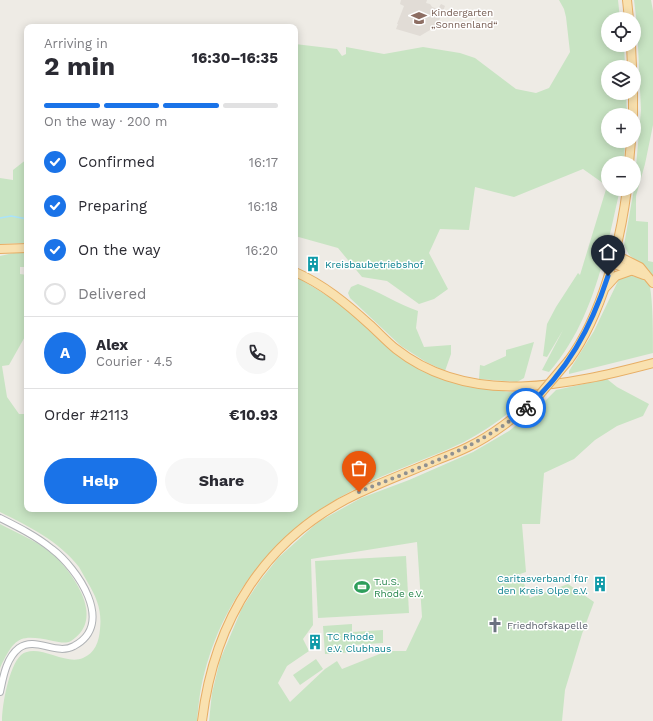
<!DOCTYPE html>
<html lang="en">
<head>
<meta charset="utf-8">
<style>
  body { margin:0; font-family:"Work Sans",sans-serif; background:#f7f7f7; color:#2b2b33; height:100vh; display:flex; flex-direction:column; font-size:15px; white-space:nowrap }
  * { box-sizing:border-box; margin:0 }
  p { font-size:13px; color:#7c7c81 }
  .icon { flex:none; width:22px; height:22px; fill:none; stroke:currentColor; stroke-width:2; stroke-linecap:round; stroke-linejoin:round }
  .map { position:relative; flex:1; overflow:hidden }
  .side { position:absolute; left:24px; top:24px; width:274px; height:488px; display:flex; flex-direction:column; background:#fff; border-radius:8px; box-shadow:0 2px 10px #0003 }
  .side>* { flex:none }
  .tools { position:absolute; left:601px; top:12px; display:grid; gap:8px }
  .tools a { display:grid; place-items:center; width:40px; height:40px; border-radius:50%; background:#fff; box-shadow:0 2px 10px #0003; font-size:20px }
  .pin { position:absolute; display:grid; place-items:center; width:34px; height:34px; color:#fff; margin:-41px -17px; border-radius:50% 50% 50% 0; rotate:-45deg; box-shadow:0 0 4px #0007 }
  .pin .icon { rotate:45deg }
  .courier { position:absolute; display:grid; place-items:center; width:40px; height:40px; margin:-20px; border:3px solid #1a73e8; border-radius:50%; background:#fff; color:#222; box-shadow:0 1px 5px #0007 }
  .head em { font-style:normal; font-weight:700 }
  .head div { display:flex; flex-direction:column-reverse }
  .head { display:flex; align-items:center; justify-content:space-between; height:68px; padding:0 20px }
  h1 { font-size:26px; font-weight:700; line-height:30px }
  .bar { display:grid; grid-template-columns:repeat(4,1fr); gap:6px 4px; align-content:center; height:48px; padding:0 20px }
  .bar i { height:5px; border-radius:3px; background:#e1e1e2 }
  .bar .on { background:#1a73e8 }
  .bar p { grid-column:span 4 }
  .line { display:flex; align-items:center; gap:10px; padding:0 20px; border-top:1px solid #e1e1e2 }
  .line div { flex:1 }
  .round { display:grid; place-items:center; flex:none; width:42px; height:42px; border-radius:21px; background:#f7f7f7 }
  ol { padding:0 20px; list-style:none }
  li { display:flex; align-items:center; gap:12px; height:44px }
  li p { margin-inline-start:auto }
  li .icon { padding:4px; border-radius:50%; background:#1a73e8; color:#fff; stroke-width:4 }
  li:last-child { color:#7c7c81 }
  li i { width:22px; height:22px; border:2px solid #e1e1e2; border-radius:50% }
  .cta { display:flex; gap:8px; margin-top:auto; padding:8px 20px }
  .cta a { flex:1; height:46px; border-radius:24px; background:#1a73e8; color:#fff; font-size:16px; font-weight:700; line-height:46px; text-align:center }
  .cta a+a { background:#f7f7f7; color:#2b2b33 }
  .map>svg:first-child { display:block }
</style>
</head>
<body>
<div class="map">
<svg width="653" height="721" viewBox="0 0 653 721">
  <rect width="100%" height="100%" fill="#eeebe5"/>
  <path fill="#e1dcd6" d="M401,0h26l-1,3 4,1 2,3 6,2 3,-5 4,2 -7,17 -8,7 -10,6 -24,-7 2,-5h-1l7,-18 -4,-2z"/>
  <g fill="#c8e4c3" fill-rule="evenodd">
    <path d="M559,0h59l2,19h-12v26h16l1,22h-17v26h18l1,22h-19v26h17l-1,22h-16v26h12c-14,63 -27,133 -71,183l-7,-2 21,-40 -16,27 -4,-1 4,-32 9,-17 22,-34 2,2 27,-89 -24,-17 -69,28 -39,-10 -6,43 -29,-1 -11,24 19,36 -14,10 -15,5 -32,-23 -25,-4 -24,-29 -43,-12v-192l42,5 5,7 4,-2v-7l38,7 39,-7 37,6 15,5 41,31 20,4 13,-5 21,-36 -4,-35 -2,-8z"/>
    <path d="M634,0h17l2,11v114l-8,39 -9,32v25l12,1v39l5,1v14l-5,-7 -19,-14 -5,-10 10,-56 7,-79 -4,-85z"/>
    <path d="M27,159v84l-27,1v-66l13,2v-10z"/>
    <path d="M18,252h9v15h-7v7l7,1v58l-18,32 -7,1 5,31 12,17h8v95h268v-231l5,1 41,25 53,47 38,23 31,11 47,7 25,-1c-22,19 -45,38 -71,51 -36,17 -74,29 -109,47 -80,41 -136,110 -154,199 -2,11 -3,22 -4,33h-195c0,-16 7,-55 19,-66 16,-13 44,11 62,3 12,-5 16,-16 17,-29 2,-18 -3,-31 -12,-46 -3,-5 -6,-11 -9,-16 -20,-26 -51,-41 -79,-55v-256z"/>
    <path d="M629,275c7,2 15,3 20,9 4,10 4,55 4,69l-84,21v-3l25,-40 25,-52z"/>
    <path d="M358,284c21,7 39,20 60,27l-2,17 8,19 27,-2v9l-6,17 -19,-9 -25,-16 -51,-48 -2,-5 3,-6z"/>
    <path d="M534,342l-10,36 -7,4 -38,-3 1,-14 4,1 22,-10v-6z"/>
    <path d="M607,379l10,8 32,17 -6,12 -26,10 -22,14 -21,19 -30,14 -4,51h-18l4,48 -6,2 10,24 38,-14 26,18 -12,32 -17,56 -3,31h-353l3,-28 8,-33 22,-52 17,-26 19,-24 40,-36 43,-24 48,-18 64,-28 36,-21 32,-26 15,-15zM417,542l5,75 -16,34h-19l-45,18 -5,-8 -12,8 -35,33 -12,-19 9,-17 22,-15 -6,-12 10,-14 -2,-66z"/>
    <path d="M0,524c19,10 42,19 57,34 19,20 48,62 14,83 -5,3 -12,1 -18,0 -34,-7 -38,-4 -53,27z"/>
    <path d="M406,556l3,57 -91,5 -3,-57z"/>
    <path d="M352,624v8l31,-2v13l-30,2v7l-28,2 -2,-28z"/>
    <path d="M316,659l7,10 -23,16 -7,-10z"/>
  </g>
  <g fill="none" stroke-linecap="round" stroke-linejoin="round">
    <path stroke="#aae3f9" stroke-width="1.5" d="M0,218l11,-2 16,3"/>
    <defs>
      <path id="minor" d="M0,518c18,9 36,18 52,31 25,19 64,75 22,97 -18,10 -38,-10 -55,2 -13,10 -16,30 -19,44"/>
      <g id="major">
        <path d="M627,0l2,19"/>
        <path d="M631,45l1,22"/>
        <path d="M633,93v22"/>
        <path d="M629,163l2,-22"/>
        <path d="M0,249l27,-1"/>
        <path d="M614,254l26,13 13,16"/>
        <path d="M612,263l32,12"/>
        <path d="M295,272c28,12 52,32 74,52 9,8 18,18 27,25 75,59 173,36 257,14"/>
        <path d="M606,287l10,-11 17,-6"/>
        <path d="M569,360c33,-45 51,-116 58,-171"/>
        <path d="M202,721c12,-101 63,-184 157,-228 25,-12 52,-22 78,-33 10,-4 21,-8 31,-13 25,-12 47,-30 68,-48"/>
      </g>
    </defs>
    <use href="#minor" stroke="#b0b3b6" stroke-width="8"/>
    <use href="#major" stroke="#e7ae65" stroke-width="10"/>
    <use href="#minor" stroke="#fff" stroke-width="6"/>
    <use href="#major" stroke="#f9e1af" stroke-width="8"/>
    <defs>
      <path id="major-bridge" d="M536,399l33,-39"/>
    </defs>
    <use href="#major-bridge" stroke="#e7ae65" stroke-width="10" stroke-linecap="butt"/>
    <use href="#major-bridge" stroke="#f9e1af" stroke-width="8"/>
  </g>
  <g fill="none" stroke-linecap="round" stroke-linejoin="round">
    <path stroke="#909191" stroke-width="4" stroke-dasharray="0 7.2" d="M359,492c57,-24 120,-43 167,-84"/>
    <path stroke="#1a73e8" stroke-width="5" d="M526,408c41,-36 65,-80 82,-132"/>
  </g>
  <defs>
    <symbol id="school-bare" viewBox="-9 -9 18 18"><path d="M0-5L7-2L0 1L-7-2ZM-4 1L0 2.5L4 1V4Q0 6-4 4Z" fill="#8d6e63" stroke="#fff" stroke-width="2.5" paint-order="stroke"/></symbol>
    <symbol id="building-bare" viewBox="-9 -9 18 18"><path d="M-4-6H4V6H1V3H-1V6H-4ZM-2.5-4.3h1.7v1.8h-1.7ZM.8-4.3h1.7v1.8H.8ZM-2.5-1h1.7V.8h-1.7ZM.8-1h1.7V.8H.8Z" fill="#0f9aa8" stroke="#fff" stroke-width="2.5" paint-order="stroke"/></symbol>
    <symbol id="stadium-bare" viewBox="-9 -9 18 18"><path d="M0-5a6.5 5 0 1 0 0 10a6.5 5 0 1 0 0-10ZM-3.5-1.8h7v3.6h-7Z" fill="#2e9e5b" stroke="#fff" stroke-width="2.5" paint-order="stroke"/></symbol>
    <symbol id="church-bare" viewBox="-9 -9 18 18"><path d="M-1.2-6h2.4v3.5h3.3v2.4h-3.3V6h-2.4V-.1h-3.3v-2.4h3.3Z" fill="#6b7280" stroke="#fff" stroke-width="2.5" paint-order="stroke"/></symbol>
  </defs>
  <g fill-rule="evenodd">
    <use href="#school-bare" x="408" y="7" width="22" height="22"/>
    <use href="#building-bare" x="302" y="253" width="22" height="22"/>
    <use href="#building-bare" x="589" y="573" width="22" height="22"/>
    <use href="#stadium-bare" x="351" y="576" width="22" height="22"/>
    <use href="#church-bare" x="484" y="614" width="22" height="22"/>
    <use href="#building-bare" x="304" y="631" width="22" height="22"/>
  </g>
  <g text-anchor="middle" stroke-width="3" stroke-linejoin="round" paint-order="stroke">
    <g font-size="10" fill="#785e54" stroke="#fff" text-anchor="start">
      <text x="431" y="16">Kindergarten<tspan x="431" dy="12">„Sonnenland“</tspan></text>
    </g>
    <g font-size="10" fill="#0d838f" stroke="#fff" text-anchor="start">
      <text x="325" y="268">Kreisbaubetriebshof</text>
      <text x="588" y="582" text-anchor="end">Caritasverband für<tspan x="588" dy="12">den Kreis Olpe e.V.</tspan></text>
      <text x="327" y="640">TC Rhode<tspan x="327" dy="12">e.V. Clubhaus</tspan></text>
    </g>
    <g font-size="10" fill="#27864d" stroke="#fff" text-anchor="start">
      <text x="374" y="585">T.u.S.<tspan x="374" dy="12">Rhode e.V.</tspan></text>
    </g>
    <g font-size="10" fill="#5b616d" stroke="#fff" text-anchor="start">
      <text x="507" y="629">Friedhofskapelle</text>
    </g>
  </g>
</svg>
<div class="tools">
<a><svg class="icon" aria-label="locate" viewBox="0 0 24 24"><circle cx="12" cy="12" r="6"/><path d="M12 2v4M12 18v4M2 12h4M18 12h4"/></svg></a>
<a><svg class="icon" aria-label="layers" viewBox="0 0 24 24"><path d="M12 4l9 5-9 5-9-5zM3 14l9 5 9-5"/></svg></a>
<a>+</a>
<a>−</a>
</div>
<div class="pin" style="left:359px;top:492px;background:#ea580c"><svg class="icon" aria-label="bag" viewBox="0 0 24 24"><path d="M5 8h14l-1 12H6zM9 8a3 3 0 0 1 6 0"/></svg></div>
<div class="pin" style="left:608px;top:276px;background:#1f2937"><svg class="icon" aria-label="home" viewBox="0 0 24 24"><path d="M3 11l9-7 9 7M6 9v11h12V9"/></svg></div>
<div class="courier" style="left:526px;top:408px"><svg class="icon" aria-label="bike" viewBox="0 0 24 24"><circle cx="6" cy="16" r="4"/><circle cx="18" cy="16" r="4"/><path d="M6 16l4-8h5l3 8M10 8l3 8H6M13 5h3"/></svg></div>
<section class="side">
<div class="head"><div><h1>2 min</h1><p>Arriving in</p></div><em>16:30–16:35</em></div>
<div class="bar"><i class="on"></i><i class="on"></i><i class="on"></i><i></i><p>On the way · 200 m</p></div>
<ol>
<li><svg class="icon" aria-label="check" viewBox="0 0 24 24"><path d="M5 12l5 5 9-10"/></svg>Confirmed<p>16:17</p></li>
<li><svg class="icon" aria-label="check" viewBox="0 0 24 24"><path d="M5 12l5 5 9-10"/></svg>Preparing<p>16:18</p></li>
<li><svg class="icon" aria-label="check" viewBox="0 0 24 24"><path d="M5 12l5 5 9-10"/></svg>On the way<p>16:20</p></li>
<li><i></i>Delivered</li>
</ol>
<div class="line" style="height:72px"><b class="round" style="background:#1a73e8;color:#fff">A</b><div><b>Alex</b><p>Courier · 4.5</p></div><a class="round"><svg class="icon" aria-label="phone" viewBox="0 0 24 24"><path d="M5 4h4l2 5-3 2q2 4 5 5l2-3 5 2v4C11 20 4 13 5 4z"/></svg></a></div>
<div class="line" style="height:52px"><div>Order #2113</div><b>€10.93</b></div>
<div class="cta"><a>Help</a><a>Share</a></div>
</section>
</div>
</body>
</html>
